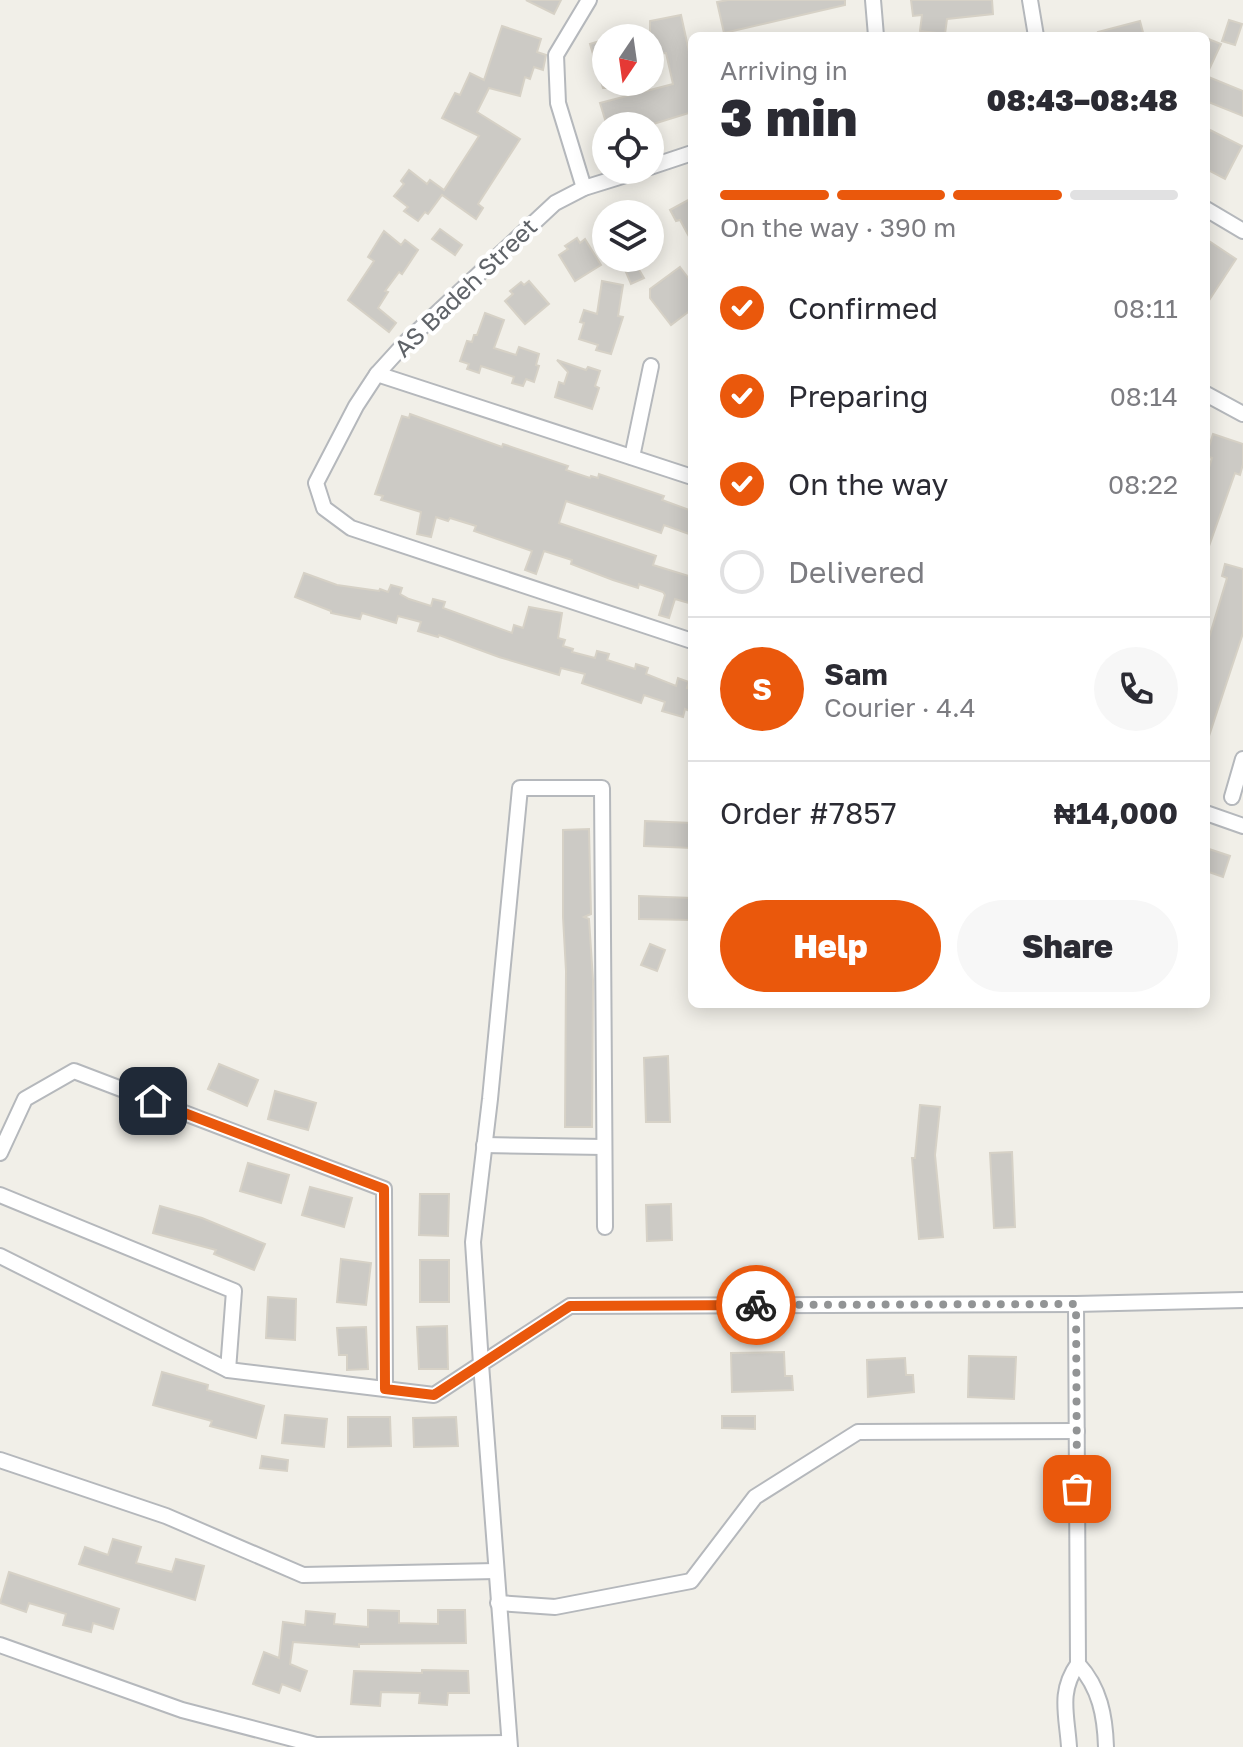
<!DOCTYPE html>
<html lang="en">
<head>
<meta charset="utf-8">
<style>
  body { margin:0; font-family:"Golos Text",sans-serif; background:#f7f7f7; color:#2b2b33; height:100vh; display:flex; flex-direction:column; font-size:30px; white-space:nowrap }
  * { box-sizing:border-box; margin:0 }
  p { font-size:26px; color:#7c7c81 }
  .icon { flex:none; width:44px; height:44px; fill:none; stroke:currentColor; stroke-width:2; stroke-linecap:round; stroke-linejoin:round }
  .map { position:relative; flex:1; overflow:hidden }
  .details { position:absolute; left:688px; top:32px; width:522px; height:976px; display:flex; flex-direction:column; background:#fff; border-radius:12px; box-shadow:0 4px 20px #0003 }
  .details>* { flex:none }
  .needle { width:52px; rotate:193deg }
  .fabs { position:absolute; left:592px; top:24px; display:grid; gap:16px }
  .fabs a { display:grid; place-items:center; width:72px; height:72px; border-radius:50%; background:#fff; box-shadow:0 4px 20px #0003; font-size:40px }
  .pin { position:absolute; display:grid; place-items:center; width:68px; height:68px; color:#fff; margin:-34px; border-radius:16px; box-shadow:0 4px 12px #0006 }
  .courier { position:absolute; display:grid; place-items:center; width:80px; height:80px; margin:-40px; border:6px solid #ea580c; border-radius:50%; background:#fff; color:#222; box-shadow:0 2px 10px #0007 }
  .summary em { font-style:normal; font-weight:800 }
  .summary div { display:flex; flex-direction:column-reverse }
  .summary { display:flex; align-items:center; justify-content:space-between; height:136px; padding:0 32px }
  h1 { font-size:52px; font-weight:800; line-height:60px }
  .bar { display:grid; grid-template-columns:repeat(4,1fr); gap:12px 8px; align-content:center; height:96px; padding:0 32px }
  .bar i { height:10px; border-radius:6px; background:#e1e1e2 }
  .bar .selected { background:#ea580c }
  .bar p { grid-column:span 4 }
  .line { display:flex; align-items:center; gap:20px; padding:0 32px; border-top:2px solid #e1e1e2 }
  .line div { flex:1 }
  .round { display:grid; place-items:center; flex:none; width:84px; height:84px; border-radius:42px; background:#f7f7f7 }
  ol { padding:0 32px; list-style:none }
  li { display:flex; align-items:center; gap:24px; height:88px }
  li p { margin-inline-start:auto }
  li .icon { padding:8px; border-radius:50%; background:#ea580c; color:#fff; stroke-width:4 }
  li:last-child { color:#7c7c81 }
  li i { width:44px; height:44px; border:4px solid #e1e1e2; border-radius:50% }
  .cta { display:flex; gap:16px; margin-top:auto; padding:16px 32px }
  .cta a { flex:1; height:92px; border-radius:48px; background:#ea580c; color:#fff; font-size:32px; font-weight:800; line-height:92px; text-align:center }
  .cta a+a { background:#f7f7f7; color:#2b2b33 }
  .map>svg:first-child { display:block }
</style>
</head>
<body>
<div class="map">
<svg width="1243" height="1747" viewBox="0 0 1243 1747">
  <rect width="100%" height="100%" fill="#f1efe8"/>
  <g fill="#cccac5" stroke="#d6d1c6" stroke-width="2">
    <path d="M526,0h35l-7,14z"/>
    <path d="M728,0h117v5l-121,28 -7,-31z"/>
    <path d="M911,0h81l1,14 -46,5 -2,15 -25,-3 2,-16 -9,1z"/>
    <path d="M681,15l11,50v47l-45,14h-40l-7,-23 73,-19 -7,-31 -16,2v-34z"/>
    <path d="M1229,20l13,4 -7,21 -13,-4z"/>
    <path d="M1140,21l4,15h-45l-1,-4z"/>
    <path d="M502,26l39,13 -4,13 9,3 -3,15 -9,-3 -4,12 -5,-2 -5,19 -31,-8 -12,24 43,27 -42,65 5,4 -7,11 -34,-24 -14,19 -3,-2 -7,9 -14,-10 4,-4 -14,-11 10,-12 -3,-3 8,-11 18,14 3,-4 14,10 35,-54 -37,-18 13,-25 5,2 10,-22 14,7z"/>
    <path d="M1206,38l15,6 -15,32 37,15v25l-37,-15z"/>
    <path d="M606,39v49h-3l-13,-44z"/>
    <path d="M1210,130l32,16 -17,33 -19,-10v-31z"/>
    <path d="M692,198v44l-12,-22 -4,1 -6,-11z"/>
    <path d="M440,229l22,16 -7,10 -23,-16z"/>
    <path d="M384,231l17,14 4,-5 13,10 -16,24 -3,-2 -14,19 3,1 -10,16 18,15 -7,9 -41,-32 26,-39 -6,-4z"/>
    <path d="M577,238l3,5 5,-4 16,26 -26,16 -16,-26 9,-6 -3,-3z"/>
    <path d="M1206,239l30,20 -30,46z"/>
    <path d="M620,258h12l12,20 -13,6z"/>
    <path d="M680,267l12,16v26l-21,16 -21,-27v-9z"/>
    <path d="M529,281l20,23 -24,20 -20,-23 8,-7 -3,-3 11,-9 3,3z"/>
    <path d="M602,281l21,4 -5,31 5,1 -12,37 -15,-4 2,-5 -19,-6 5,-16 -4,-1 4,-12 13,4z"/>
    <path d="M485,313l19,7 -10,28 22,7 3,-8 20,7 -3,11 3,1 -5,16 -8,-3 -3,7 -11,-3 2,-6 -33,-11 -2,7 -12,-4 2,-5 -9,-3 7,-20 5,1 2,-7h3z"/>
    <path d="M557,360l29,10 2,-3 12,4 -5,15 4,2 -7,21 -37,-12 4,-15 5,2 4,-12z"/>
    <path d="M410,414l92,33 1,-3 65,22 -2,4 24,8 1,-2 7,2 1,-4 35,12 30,10 -2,4 30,11v24l-28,-10 -3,8 -95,-32 -7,22 97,33 -3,9 39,12v27l-17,-5 -6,19 -10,-3 6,-20 -2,-3 -24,-8 -1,4 -25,-8 -42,-16 1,-4 -28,-9 -8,23 -11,-4 7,-19 -58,-20 2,-5 -26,-8 -2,3 -12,-4 -5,20 -14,-3 4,-22 -40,-12 2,-4 -8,-2 27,-78 7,2z"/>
    <path d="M1213,434l30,10v20l-3,11 -5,-2 -27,76 -2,-72 6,-19 -6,-2z"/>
    <path d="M1225,564l18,5v64l-34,103h-3v-88l21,-70 -5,-2z"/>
    <path d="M304,573l33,12 42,6 1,-2 8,3 3,-7 11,3 -2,6 9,5 22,7 2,-7 12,3 -2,6 69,25 2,-8 9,3 6,-21 33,6 -4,25 7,2 -2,6 10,3 -1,3 23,6 2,-7 12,3 -2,6 28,9 1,-5 12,4 -2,6 30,12 2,-8 11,4 -2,6 5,1v23l-7,-3 -2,8 -21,-6 3,-9 -21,-7 -3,8 -59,-20 3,-9 -24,-6 -2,7 -60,-18 -60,-22 -1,2 -20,-6 3,-9 -23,-6 -2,7 -34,-10 -2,6 -29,-6v-2l-36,-14z"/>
    <path d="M645,821l47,2v25l-48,-2z"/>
    <path d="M589,829l2,85 -7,3 5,2 4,61 -1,147h-27l1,-156 -3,-54v-87z"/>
    <path d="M1206,848l24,8 -7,21 -17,-6z"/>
    <path d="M639,896l53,2v22l-53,-1z"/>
    <path d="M650,944l15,6 -8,21 -16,-6z"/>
    <path d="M668,1056l2,66h-24l-2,-64z"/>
    <path d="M219,1064l39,16 -11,26 -39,-17z"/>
    <path d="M275,1091l41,12 -8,27 -40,-11z"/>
    <path d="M920,1105l20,2 -5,48 8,82 -24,2 -7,-81h3z"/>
    <path d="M1012,1152l3,75 -21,1 -4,-75z"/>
    <path d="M248,1163l41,12 -8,28 -41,-12z"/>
    <path d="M310,1187l42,11 -8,29 -42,-12z"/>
    <path d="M420,1194h29l-1,42 -29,-1z"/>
    <path d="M671,1204l1,36 -25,1 -1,-36z"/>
    <path d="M160,1206l42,12 63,26 -11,26 -40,-16 2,-4 -63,-17z"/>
    <path d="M341,1259l30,4 -5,42 -29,-3z"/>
    <rect x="420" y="1260" width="29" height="42"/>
    <path d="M268,1297l28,2 -1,41 -29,-2z"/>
    <path d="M447,1326l1,43h-29l-2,-42z"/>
    <path d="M366,1327l2,42 -21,1v-15h-8l-2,-27z"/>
    <path d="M784,1352l1,24h7l1,14 -61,2 -1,-39z"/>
    <path d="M969,1356l47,1 -2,42 -46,-2z"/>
    <path d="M905,1358l1,17h7l1,17 -46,5 -1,-37z"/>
    <path d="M162,1372l46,13 -1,5 57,16 -8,32 -46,-12 2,-5 -59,-16z"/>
    <path d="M285,1415l42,4 -3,28 -42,-4z"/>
    <path d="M722,1416h33v13l-33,-1z"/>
    <path d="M348,1417h42l1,29 -43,1z"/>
    <path d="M456,1417l2,29 -44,1 -1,-29z"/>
    <path d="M262,1456l26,4 -1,11 -27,-3z"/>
    <path d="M113,1539l28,8 -5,16 36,9 4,-13 28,7 -9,34 -116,-36 6,-17 23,8z"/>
    <path d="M9,1572l110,37 -6,20 -20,-6 -2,9 -28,-7 3,-11 -37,-11 -3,9 -26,-9z"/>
    <path d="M368,1610l31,1v12l39,1v-14h27l1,33 -107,1v3l-66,-5 -3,22 17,7 -7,20 -18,-7 -3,9 -26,-9 11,-32 15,6 4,-36 22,3 1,-14 29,3 -1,10 34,3z"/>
    <path d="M422,1670l46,1 1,22h-21l-1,12 -28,-2 1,-10 -39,-1 -1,14 -29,-2 3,-33 68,2z"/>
  </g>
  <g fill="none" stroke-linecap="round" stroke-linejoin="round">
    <defs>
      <g id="street">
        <path d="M873,0l3,36"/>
        <path d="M1030,0l6,36"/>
        <path d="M650,167l42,-14"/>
        <path d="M642,170l-58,18 -29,15 -148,138 -30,33 315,103"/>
        <path d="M584,188l-26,-85 -2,-48 33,-55"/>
        <path d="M1206,209l37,22"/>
        <path d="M377,374l-21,32 -40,77 8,25 27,20 341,113"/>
        <path d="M1206,394l37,20"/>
        <path d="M632,457l19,-91"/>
        <path d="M1232,797l11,-38"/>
        <path d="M1206,813l37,13"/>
        <path d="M484,1145l120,2"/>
        <path d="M0,1153l25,-54 49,-28 310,118 1,200"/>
        <path d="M0,1195l234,96 -6,79"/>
        <path d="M0,1256l228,114 206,25 47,-31 -8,-122 17,-143 30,-311h82l3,439"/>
        <path d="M0,1460l166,56 137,59 193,-4"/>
        <path d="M498,1603l57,4 136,-26 64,-84 103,-65 219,-1"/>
        <path d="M0,1645l182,65 134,35 193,-2"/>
        <path d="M1078,1664c22,24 27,52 28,83"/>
        <path d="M510,1747l-29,-383 89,-58 506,-2 167,-4"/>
        <path d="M1069,1747c-2,-32 -11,-55 9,-83l-2,-360"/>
      </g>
    </defs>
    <use href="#street" stroke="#b5b8bc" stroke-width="18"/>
    <use href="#street" stroke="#fff" stroke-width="14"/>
  </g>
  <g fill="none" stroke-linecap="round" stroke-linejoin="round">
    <path stroke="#929495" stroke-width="8" stroke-dasharray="0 14.4" d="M756,1305l320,-1 1,185"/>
    <path stroke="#ea580c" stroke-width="10" d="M153,1101l231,88 1,200 49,6 136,-89 186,-1"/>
  </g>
  <g text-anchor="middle" stroke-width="8" stroke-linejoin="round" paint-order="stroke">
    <g font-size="24" fill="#5f6368" stroke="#fff">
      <text transform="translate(466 288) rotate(-44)" y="8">AS Badeh Street</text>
    </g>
  </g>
</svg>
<div class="fabs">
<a><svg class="needle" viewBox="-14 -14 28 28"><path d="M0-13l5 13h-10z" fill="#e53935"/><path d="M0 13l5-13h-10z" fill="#7c7c81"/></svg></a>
<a><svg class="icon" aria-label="locate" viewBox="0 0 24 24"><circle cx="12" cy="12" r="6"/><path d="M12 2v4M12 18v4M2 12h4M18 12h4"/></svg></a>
<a><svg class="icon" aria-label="layers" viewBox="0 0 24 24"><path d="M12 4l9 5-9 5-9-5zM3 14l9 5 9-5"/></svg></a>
</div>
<div class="pin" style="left:1077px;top:1489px;background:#ea580c"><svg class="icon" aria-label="bag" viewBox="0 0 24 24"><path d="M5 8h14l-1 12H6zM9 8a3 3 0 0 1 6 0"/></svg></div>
<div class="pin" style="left:153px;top:1101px;background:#1f2937"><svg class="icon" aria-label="home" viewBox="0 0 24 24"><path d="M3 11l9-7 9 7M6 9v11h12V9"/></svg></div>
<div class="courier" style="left:756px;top:1305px"><svg class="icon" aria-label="bike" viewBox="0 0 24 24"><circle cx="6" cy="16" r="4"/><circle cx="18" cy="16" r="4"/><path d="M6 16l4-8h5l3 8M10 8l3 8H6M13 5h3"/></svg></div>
<section class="details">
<div class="summary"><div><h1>3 min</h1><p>Arriving in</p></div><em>08:43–08:48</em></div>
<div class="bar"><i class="selected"></i><i class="selected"></i><i class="selected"></i><i></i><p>On the way · 390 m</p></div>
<ol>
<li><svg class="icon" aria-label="check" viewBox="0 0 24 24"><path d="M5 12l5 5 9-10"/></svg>Confirmed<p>08:11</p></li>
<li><svg class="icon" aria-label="check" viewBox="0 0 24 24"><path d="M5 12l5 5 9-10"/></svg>Preparing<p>08:14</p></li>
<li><svg class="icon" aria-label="check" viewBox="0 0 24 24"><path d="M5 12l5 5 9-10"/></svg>On the way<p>08:22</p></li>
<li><i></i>Delivered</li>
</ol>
<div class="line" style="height:144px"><b class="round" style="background:#ea580c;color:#fff">S</b><div><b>Sam</b><p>Courier · 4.4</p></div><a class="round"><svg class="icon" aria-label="phone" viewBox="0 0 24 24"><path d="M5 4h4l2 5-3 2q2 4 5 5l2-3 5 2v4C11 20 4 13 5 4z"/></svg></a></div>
<div class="line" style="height:104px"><div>Order #7857</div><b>₦14,000</b></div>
<div class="cta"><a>Help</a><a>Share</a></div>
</section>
</div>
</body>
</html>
